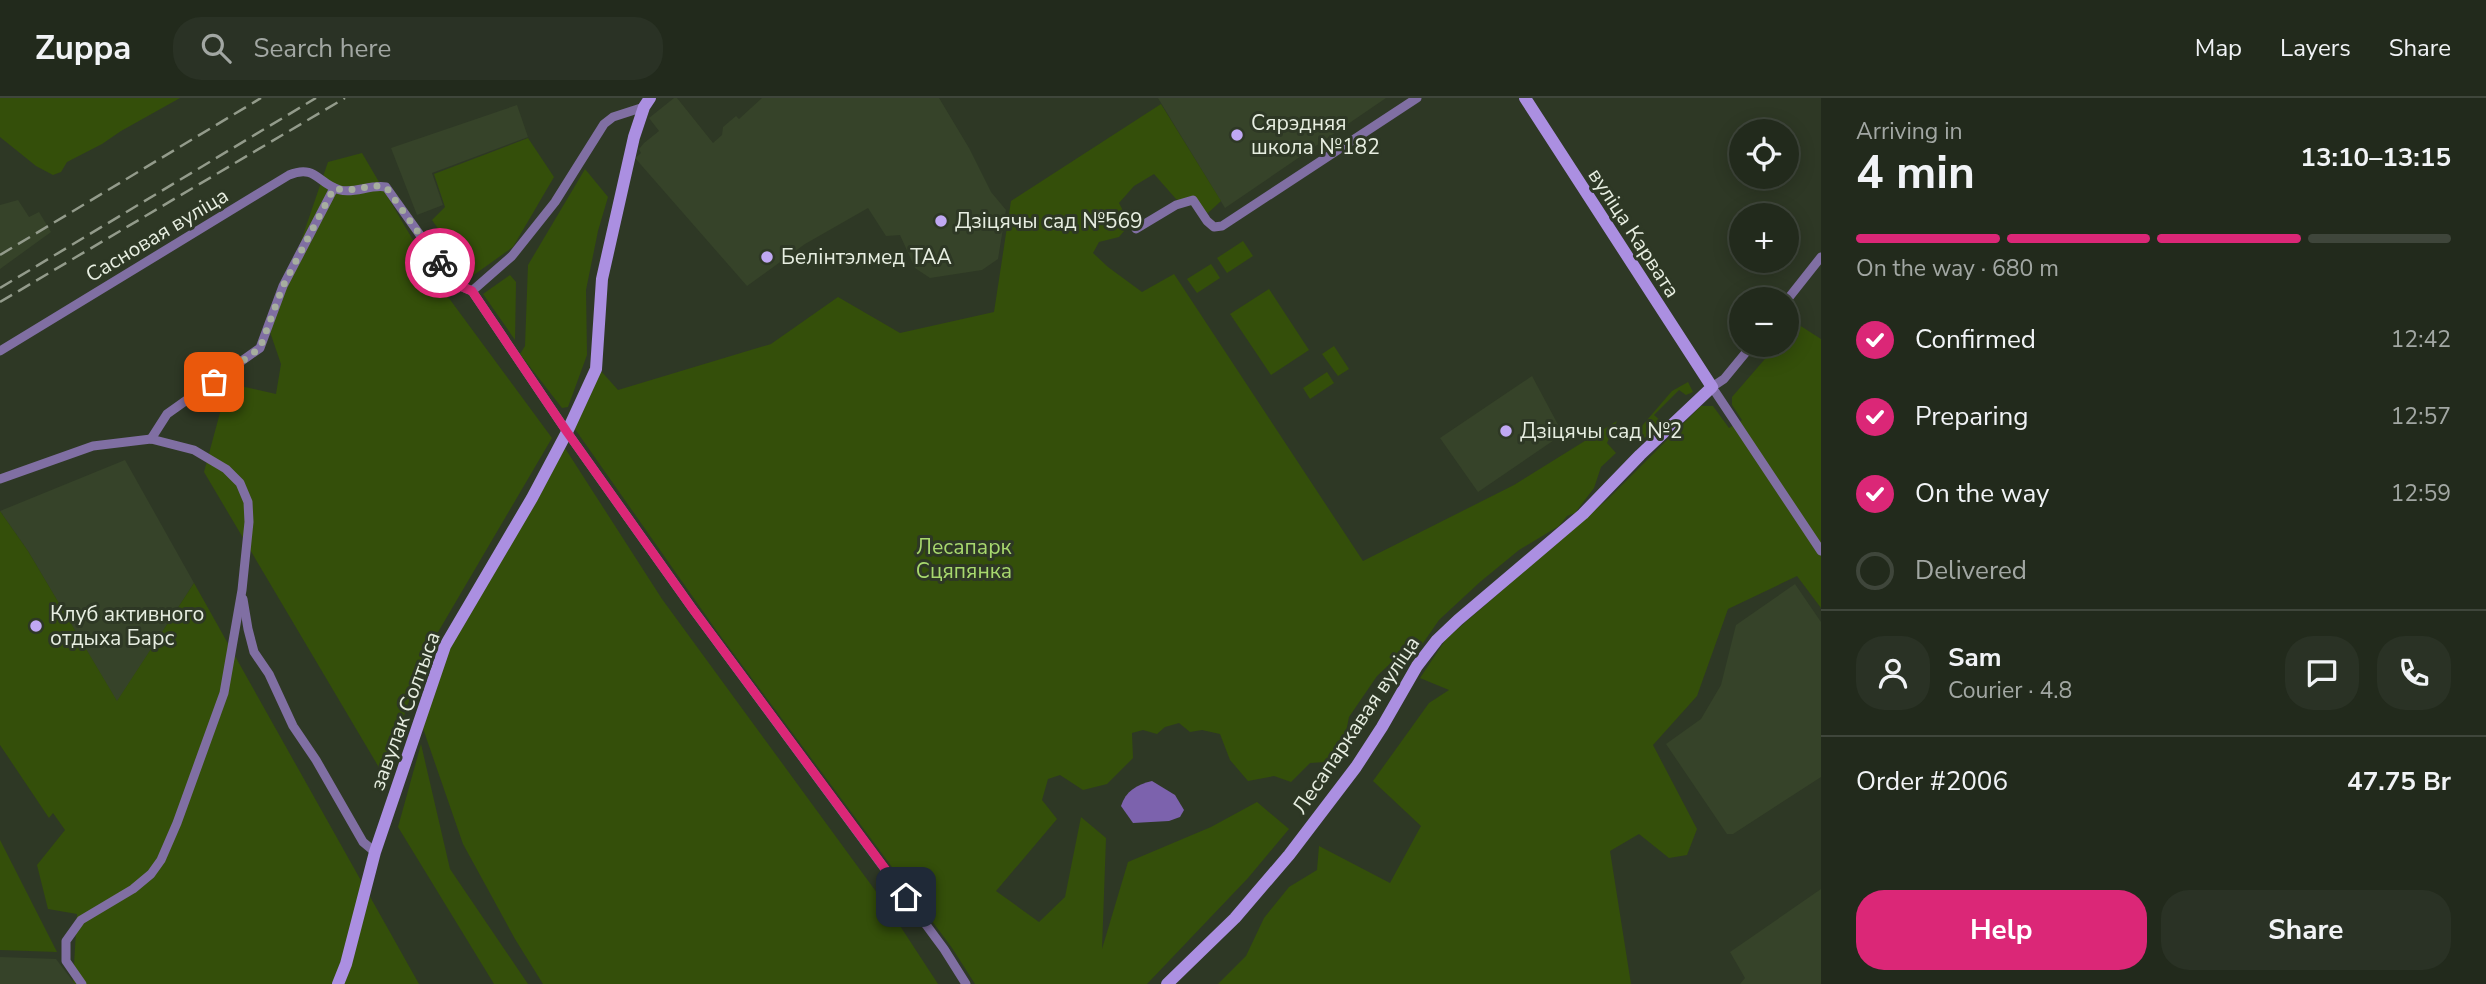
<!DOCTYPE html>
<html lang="en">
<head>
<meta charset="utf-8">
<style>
  body { margin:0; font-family:"Nunito Sans",sans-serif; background:#2a3225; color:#f1f3f6; height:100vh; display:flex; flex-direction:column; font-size:26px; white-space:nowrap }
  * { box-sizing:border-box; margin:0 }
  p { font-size:23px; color:#a2a7a3 }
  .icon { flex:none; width:38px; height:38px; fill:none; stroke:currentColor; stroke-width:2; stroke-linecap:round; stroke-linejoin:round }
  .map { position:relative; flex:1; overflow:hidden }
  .drawer { display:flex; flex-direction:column; background:#222a1c; width:665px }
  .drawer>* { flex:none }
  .buttons { position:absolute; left:1729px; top:21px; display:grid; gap:14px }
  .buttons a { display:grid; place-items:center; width:70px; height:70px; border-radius:50%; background:#222a1c; box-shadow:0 4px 18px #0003,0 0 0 2px #3f463b; font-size:35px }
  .pin { position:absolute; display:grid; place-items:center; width:60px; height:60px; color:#fff; margin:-30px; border-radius:14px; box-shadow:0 4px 10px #0006 }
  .courier { position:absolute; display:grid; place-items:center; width:70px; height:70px; margin:-35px; border:5px solid #db2777; border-radius:50%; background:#fff; color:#222; box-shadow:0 2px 9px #0007 }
  .summary em { font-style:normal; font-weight:700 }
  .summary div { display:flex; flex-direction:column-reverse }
  .summary { display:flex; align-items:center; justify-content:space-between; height:119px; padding:0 35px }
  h1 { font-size:46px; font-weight:700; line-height:52px }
  .bar { display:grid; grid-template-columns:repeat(4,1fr); gap:10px 7px; align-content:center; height:84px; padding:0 35px }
  .bar i { height:9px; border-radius:5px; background:#3f463b }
  .bar .selected { background:#db2777 }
  .bar p { grid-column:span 4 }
  .line { display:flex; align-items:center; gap:18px; padding:0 35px; border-top:2px solid #3f463b }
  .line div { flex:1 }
  .round { display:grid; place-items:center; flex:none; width:74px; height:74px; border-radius:28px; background:#2a3225 }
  ol { padding:0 35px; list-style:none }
  li { display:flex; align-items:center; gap:21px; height:77px }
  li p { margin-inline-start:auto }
  li .icon { padding:7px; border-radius:50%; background:#db2777; color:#fff; stroke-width:4 }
  li:last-child { color:#a2a7a3 }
  li i { width:38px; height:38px; border:4px solid #3f463b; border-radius:50% }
  .primary-button { display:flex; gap:14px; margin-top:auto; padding:14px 35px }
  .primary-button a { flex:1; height:80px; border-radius:28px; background:#db2777; color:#fff; font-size:28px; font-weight:700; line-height:80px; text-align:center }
  .primary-button a+a { background:#2a3225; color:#f1f3f6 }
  header { display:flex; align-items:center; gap:42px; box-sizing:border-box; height:98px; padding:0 35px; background:#222a1c; border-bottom:2px solid #3f463b }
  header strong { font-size:33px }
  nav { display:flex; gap:38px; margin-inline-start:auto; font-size:24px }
  .search { width:490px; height:63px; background:#2a3225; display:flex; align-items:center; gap:18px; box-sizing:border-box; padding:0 24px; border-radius:28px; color:#a2a7a3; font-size:26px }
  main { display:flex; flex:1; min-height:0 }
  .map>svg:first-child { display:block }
</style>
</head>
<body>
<header>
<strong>Zuppa</strong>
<div class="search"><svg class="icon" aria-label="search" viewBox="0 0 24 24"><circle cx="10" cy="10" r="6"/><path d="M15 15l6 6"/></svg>Search here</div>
<nav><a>Map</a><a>Layers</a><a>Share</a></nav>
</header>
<main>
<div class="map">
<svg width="1821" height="886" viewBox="0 0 1821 886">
  <rect width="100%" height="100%" fill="#2e3825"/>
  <g fill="#364329">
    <path d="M674,0h3l36,45 9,-8 1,-8 13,-11 3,3 23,-21h177l30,50 22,44 15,18 -8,49 -16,11 -52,8 -15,-10 -15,-33 -14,1 -18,-28 -63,36 -58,42 -112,-128 6,-5 -2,-4 5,-6 15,-12 -10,-13z"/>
    <path d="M1158,0h228l-161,110z"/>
    <path d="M517,7l11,32 -96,36 11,32 -26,10 -26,-67z"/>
    <path d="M18,102l11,17 10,-5 12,20 -51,37v-64z"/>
    <path d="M1532,278l31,58 -85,58 -38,-54z"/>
    <path d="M125,362l69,123 -77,119 -89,-151 -28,-40z"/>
    <path d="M1795,486l26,38v155l-88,57h-6l-61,-90 35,-25 20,-34 15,-60z"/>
    <path d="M1821,791v95h-81l5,-6 -15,-26z"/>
    <path d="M0,859l56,2 19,25h-75z"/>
  </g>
  <g fill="#344f0a">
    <path d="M0,0h180l-59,33 -19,13 -35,18 -6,10 -8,3 -17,-9 -36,-29z"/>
    <path d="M1161,6l60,97 -13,12 -32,-14 -22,-25 -20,12 -15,17 11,21 -11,13 -20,5 -6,11 15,14 34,25 32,-18 189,287 151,-76 103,-64 -10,22 9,10 -15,14 -7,21 -19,25 -8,3 -8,10 -40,24 -39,32 -41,38 -29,42 -14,-4 -19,18 -28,41 -9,44 -30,2 -19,19 -17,-6 -26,5 -18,-21 -10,-26 -18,-4 -12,2 -11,-9 -14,4 -8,7 -14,-4 -11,3 1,25 -26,26 -24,6 -23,-15 -12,4 -6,21 15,19 -61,72 43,31 26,-25 16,-80 25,21 -4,111 26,-87 83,-35 46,-25 32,27 -41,49 -101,106h-172l-23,-36 -236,-318 -146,-208 23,-60 25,28 153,-46 67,-47 62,36 94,-21 17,-111z"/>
    <path d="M528,40l26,39 -41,70 -42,30 -39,-57 13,-13 -11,-33z"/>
    <path d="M362,55l78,133 112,152 -128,218 -40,120 -180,-304 24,-89 48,11 5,-30 -11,-32 58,-170z"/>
    <path d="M585,71l23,28 -10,34 -12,59 1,65 -19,52 -6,1 -42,-54 5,-8 3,-81z"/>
    <path d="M1243,143l10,15 -26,17 -10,-15z"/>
    <path d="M1211,166l9,14 -23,15 -10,-14z"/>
    <path d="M510,177l6,7 -1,58 -32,-46z"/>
    <path d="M1269,191l40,61 -38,25 -41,-61z"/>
    <path d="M1796,225l25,16v269l-24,-32 -69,33 -31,87 -44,49 44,84 -10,26 -18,3 -30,-24 -29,17 21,133h-413l28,-28 18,-38 25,-31 28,-17 2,-24 71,37 31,-57 -48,-45 56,-78 20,-13 -29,-12 26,-39 164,-142 91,-91h12l16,22 13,-8 -10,-15v-8l45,-52h10v-11z"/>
    <path d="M1334,248l15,23 -11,7 -16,-22z"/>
    <path d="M1327,274l7,11 -24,16 -7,-11z"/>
    <path d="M1688,284l5,10 -7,3 -7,-5 -25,25 8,7 -1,4 -21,15 1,-14 31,-36z"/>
    <path d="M563,347l99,154 229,313 47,72h-395l-28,-45 -52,-95 -44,-127 21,-52z"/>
    <path d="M0,413l28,40 89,150 77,-118 225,401h-344l-2,-2 4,-68 -29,-5 -11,-44 28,-35 -12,-17 -4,5 -49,-73z"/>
    <path d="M421,646l29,125 78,115h-34l-96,-157z"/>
    <path d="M0,742l57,112 -57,-2z"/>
  </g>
  <path fill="#7c62ad" d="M1152,683l23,14 9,15 -4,7 -11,4 -36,2 -12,-17c5,-15 15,-21 31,-25z"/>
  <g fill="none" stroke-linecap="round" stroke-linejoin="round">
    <g stroke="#806fa3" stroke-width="9">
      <path d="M1136,131l40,-24 17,-5 14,21 7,6 8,-1 195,-128"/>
      <path d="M472,193l40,-35 43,-54 49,-78 9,-7 31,-10"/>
      <path d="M1787,202l34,-43"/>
      <path d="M1752,247l-28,34 -12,8 109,164"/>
      <path d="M0,253l289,-176c27,-11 29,9 51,15 15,4 30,-6 46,-3l61,86 11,12 14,6 95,141 125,176 252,341 22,35"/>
      <path d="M151,341l16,-25 93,-66 23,-62 51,-98"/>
      <path d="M0,381l93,-33 58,-7 43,11 32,19 14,14 8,19 1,20 -7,68 -18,103 -47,130 -16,37 -10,14 -18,15 -52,31 -15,21v20l16,23"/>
      <path d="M243,501l5,30 6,23 15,22 24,52 23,34 47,82 12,10"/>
    </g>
    <g stroke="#ab8fe1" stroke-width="12">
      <path d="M338,886l8,-20 29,-112 70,-206 87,-148 35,-66 29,-63 6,-90 32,-142 10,-30 6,-9"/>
      <path d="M1167,886l68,-66 54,-63 67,-88 26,-40 35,-61 20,-26 21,-20 125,-106 57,-59 72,-68 -187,-289"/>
    </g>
    <g stroke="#939b8b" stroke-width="2.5" stroke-dasharray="14 7" stroke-linecap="butt">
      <path d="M0,157l261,-157"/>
      <path d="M0,190l316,-190"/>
      <path d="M0,204l345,-204"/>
    </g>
  </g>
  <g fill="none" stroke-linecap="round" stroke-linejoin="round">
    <path stroke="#a6ae9f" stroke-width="7" stroke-dasharray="0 12.6" d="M214,284l46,-34 23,-62 51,-98c18,6 34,-5 52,-1l54,76"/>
    <path stroke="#db2777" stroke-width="9" d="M440,165l18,22 14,6 95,141 125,176 214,289"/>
  </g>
  <g fill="#c0a8f3" stroke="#2e3825" stroke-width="2.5">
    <circle cx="1237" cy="37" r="7"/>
    <circle cx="941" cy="123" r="7"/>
    <circle cx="767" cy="159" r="7"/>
    <circle cx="1506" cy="333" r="7"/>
    <circle cx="36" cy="528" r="7"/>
  </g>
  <g text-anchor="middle" stroke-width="6" stroke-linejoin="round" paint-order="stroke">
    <g font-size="21" fill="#e7eee1" stroke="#2e3825" text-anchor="start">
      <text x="1251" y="32">Сярэдняя<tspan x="1251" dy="24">школа №182</tspan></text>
      <text x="955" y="130">Дзіцячы сад №569</text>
      <text x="781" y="166">Белінтэлмед ТАА</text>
      <text x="1520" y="340">Дзіцячы сад №2</text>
      <text x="50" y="523">Клуб активного<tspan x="50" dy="24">отдыха Барс</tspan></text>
    </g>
    <g font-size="21" fill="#e7eee1" stroke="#2e3825">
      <text transform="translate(1634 135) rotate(57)" y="7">вуліца Карвата</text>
      <text transform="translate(157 137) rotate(-31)" y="7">Сасновая вуліца</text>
      <text transform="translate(405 613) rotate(-70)" y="7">завулак Солтыса</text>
      <text transform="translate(1356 627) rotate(-56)" y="7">Лесапаркавая вуліца</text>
    </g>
    <g font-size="21" fill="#a8d96e" stroke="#2e3825">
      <text x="964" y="456">Лесапарк<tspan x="964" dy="24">Сцяпянка</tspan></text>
    </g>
  </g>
</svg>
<div class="buttons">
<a><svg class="icon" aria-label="locate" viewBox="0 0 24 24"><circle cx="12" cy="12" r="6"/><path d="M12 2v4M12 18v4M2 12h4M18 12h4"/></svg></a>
<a>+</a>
<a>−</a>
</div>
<div class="pin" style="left:214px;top:284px;background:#ea580c"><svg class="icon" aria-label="bag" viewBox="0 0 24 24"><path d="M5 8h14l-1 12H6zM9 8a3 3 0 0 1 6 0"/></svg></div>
<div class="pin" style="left:906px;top:799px;background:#1f2937"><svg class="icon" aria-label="home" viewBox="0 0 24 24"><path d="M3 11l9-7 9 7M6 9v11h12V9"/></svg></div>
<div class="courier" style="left:440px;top:165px"><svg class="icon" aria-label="bike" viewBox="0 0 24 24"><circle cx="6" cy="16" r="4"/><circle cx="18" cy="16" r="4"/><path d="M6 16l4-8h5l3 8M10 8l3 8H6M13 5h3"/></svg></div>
</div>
<section class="drawer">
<div class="summary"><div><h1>4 min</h1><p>Arriving in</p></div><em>13:10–13:15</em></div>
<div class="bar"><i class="selected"></i><i class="selected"></i><i class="selected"></i><i></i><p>On the way · 680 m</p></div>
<ol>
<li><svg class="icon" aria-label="check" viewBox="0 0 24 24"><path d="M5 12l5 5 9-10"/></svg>Confirmed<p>12:42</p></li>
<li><svg class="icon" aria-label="check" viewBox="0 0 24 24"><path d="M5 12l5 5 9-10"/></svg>Preparing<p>12:57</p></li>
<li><svg class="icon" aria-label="check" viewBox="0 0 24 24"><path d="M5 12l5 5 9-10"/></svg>On the way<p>12:59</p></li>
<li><i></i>Delivered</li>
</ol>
<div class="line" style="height:126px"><a class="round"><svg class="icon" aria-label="person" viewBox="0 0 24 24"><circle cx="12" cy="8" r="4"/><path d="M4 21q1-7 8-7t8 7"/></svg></a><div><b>Sam</b><p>Courier · 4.8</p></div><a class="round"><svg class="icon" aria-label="chat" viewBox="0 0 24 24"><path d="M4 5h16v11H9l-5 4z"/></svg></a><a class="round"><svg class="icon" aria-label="phone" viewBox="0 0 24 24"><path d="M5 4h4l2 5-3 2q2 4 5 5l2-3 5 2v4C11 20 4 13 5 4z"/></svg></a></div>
<div class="line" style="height:91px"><div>Order #2006</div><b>47.75 Br</b></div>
<div class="primary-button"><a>Help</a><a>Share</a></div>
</section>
</main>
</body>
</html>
